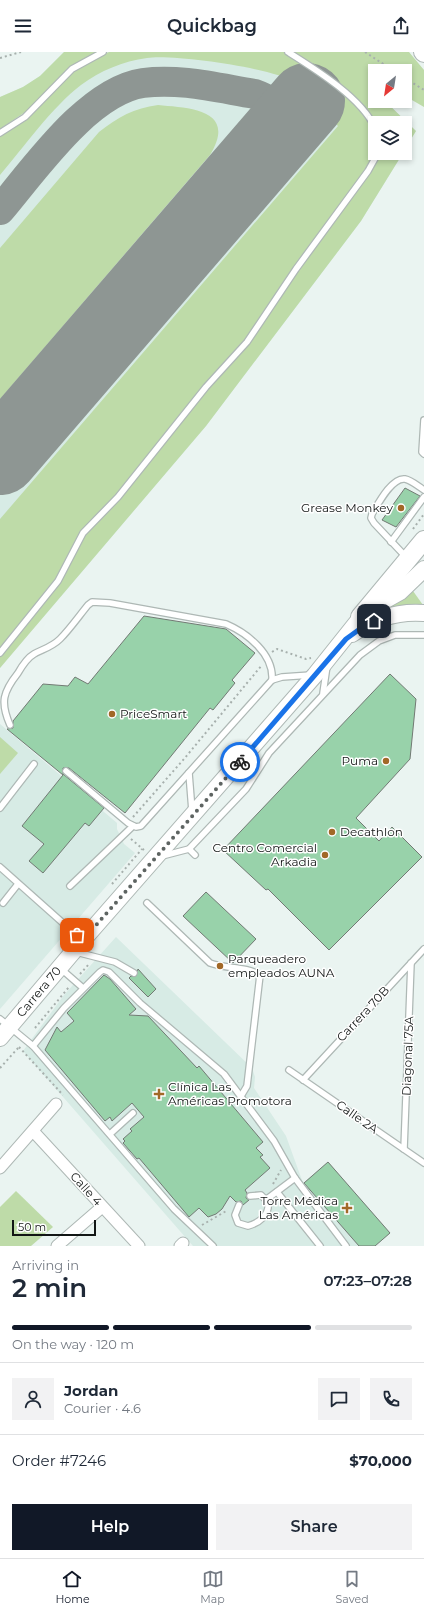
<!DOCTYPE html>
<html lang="en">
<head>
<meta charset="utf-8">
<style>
  body { margin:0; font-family:Montserrat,sans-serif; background:#f2f2f3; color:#1f2937; height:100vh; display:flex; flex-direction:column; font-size:15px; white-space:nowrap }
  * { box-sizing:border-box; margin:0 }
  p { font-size:13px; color:#747a83 }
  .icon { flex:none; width:22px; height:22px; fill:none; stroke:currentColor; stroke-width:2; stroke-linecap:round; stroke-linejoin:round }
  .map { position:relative; height:1194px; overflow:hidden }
  .drawer { display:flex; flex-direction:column; background:#fff; flex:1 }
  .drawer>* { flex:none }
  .needle { width:26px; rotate:210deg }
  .buttons { position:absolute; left:368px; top:12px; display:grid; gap:8px }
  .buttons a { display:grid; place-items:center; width:44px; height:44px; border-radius:0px; background:#fff; box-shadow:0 2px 6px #0003; font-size:20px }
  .scale { position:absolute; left:12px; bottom:10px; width:84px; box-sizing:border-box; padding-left:4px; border:2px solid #121615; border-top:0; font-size:11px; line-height:14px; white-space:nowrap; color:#121615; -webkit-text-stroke:3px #fff; paint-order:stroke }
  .pin { position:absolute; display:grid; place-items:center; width:34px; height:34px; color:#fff; margin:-17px; border-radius:8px; box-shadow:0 2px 6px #0006 }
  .courier { position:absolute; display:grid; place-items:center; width:40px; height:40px; margin:-20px; border:3px solid #1a73e8; border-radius:50%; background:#fff; color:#222; box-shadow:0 1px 5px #0007 }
  .headline em { font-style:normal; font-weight:600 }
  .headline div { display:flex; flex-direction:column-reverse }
  .headline { display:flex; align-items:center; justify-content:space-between; height:68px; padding:0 12px }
  h1 { font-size:26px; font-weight:600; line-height:30px }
  .bar { display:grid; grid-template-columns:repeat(4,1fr); gap:6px 4px; align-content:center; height:48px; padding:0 12px }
  .bar i { height:5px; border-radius:3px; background:#e0e1e3 }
  .bar .active { background:#111827 }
  .bar p { grid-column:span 4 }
  .line { display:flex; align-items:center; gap:10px; padding:0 12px; border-top:1px solid #e0e1e3 }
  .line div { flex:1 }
  .round { display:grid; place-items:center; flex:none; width:42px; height:42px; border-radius:0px; background:#f2f2f3 }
  .primary-button { display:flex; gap:8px; margin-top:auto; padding:8px 12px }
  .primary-button a { flex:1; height:46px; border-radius:0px; background:#111827; color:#fff; font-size:16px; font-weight:600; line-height:46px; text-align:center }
  .primary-button a+a { background:#f2f2f3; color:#1f2937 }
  header { display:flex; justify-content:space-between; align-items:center; height:52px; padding:0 12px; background:#fff; font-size:18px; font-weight:600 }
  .tab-bar { display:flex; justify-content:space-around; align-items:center; height:56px; border-top:1px solid #e0e1e3; background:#fff; font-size:11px; color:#747a83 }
  .tab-bar a { display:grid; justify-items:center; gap:2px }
  .tab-bar .active { color:#111827 }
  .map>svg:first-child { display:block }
</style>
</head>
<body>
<header><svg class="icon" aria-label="menu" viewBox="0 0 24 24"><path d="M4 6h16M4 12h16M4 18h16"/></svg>Quickbag<svg class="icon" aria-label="share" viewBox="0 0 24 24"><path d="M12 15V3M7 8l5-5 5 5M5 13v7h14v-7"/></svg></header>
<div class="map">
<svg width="424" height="1194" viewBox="0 0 424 1194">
  <rect width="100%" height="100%" fill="#eaf4f1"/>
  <g fill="#d7ebe5">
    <path d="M64,0h254l57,49h10l31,30 -11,18v-26h-30v30h28l-42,68 -155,205 -206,242v-571l23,-10 17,-11z"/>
    <path d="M0,672l117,99v6l7,15 11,9 -135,156z"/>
    <path d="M116,885l136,131 3,9 -1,11 32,48 17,47 25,-21 62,71 -15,13h-182l-170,-195 41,-56z"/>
  </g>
  <g fill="#bedba8">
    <path d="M64,0h34l-10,5 -57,51 -31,21v-32l23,-10 17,-11z"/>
    <path d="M109,0h176l55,40 20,17 13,19 2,25 -9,17 -120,169 -32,42 37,-40 59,-89 45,-58 24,-41h24l-42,68 -155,205 -206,242v-149l338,-393c-15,-15 -23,-33 -43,-44 -23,-14 -121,-28 -148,-24 -24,3 -47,13 -66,27 -28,21 -58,63 -81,90v-41l12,-7 61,-57z"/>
    <path d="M293,0h116l15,18v37l-19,-11v-25h-30v30h10l31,30 -11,18v-26h-30l-4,-5z"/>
    <path d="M158,53c31,3 80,4 52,50l-210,244v-151l99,-116c19,-15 35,-24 59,-27z"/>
    <path d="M413,539l10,14 -47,12z"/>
    <path d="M0,685l18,16 -18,21z"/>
    <path d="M16,1139l37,36 -22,19h-31v-39z"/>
  </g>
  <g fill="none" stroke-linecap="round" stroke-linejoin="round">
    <path stroke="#8e9693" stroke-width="30" d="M0,158c34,-40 88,-119 143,-127 37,-5 75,5 112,11 22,8 30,17 23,41"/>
    <path stroke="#8e9693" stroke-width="76" d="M0,405l307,-356"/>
  </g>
  <g fill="#98d2aa" stroke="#727a74">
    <path d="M405,436l15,8 -24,31 -14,-7z"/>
    <path d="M144,564l82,13 29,24 -23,27 3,3 -22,27 -3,-2 -85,105 -56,-45h-6v6l41,34 -15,18 -4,-3 -42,50 -14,-12 15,-17 -22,-18 41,-51 -56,-46 6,-1v-7l30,-37 25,2 7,-9 13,7z"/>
    <path d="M390,622l26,25 -6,60 -54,59 23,23 13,-14 30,30 -93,93 -61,-61 -2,1 -43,-40z"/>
    <path d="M206,840l50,47 -23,24 -50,-47z"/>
    <path d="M138,917l18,20 -8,8 -19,-19 2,-2h5z"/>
    <path d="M104,923l6,4 26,30 -7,6 19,1 49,52 2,-2 64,76 -7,6 7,7 -3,2 10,11 -25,22 2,3 -1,5 3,2 -6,5 -2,-4 -5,1 -6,-6 -8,13 -6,5 -8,3 -9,-9 -10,9 -50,-59 -2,1 -14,-16 2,-2 -2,-2 9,-8 -2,-2 14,-12 -12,-14 -20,18 -2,-4 -5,4 -60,-71 12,-23 4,5 13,-11 -7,-8z"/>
    <path d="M328,1110l62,71 -15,13h-16l-55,-63z"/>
  </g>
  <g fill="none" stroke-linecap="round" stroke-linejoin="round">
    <defs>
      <g id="lane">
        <path d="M288,0c27,17 74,46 87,76"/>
        <path d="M0,81l25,-16 47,-48 31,-17"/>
        <path d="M424,368l-2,32 2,2"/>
        <path d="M391,490l33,-45"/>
        <path d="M406,505l-32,-34 -3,-5 1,-4c6,-10 20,-37 33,-35 6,1 13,7 19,11"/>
        <path d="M0,601l58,-72 25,-48 35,-36 88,-110 41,-45 49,-73 72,-98 10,-18"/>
        <path d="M323,641l4,-27"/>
        <path d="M10,673c-10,-23 -7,-33 8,-52 4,-7 9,-15 16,-19 9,-5 18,-7 26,-15 10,-10 19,-23 28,-34l4,-3 18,1 116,21c21,9 48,30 46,56"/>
        <path d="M66,719l62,52 8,4 5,-1 131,-146 10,-3 29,-2"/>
        <path d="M189,721l3,38"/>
        <path d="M0,756l34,-44"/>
        <path d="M189,797l6,6"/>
        <path d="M162,804l27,-7 57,-60 23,-36 91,-98 19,-14 16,-6h29"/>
        <path d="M0,815l82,73"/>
        <path d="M70,834l63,-60"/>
        <path d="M3,851l15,-19"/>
        <path d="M147,851l63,60c16,6 35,3 50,12l-13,111 -6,10"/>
        <path d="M76,900l39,10 19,11"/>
        <path d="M60,916l23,20"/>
        <path d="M0,967l33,27 141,163 39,37"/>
        <path d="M33,994l31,-38 36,-36 3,-2 6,2 31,31 84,71 50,67 21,37 51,68"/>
        <path d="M289,1018l135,93"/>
        <path d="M303,1028l121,-131"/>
        <path d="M110,1082l23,-21"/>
        <path d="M404,1097l7,-186"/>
        <path d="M277,1140l43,54"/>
        <path d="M267,1147l28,-21"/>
        <path d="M239,1153l-4,10 3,8 10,3c11,-3 22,-11 20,-24l-7,-7 -11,1"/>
      </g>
      <g id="street">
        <path d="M33,1079l106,115"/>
        <path d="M0,1116l56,-64"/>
        <path d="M57,1194l45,-39"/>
        <path d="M180,1194l3,-3"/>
      </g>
      <g id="secondary">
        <path d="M352,582c21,-15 46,-23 72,-21"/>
        <path d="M0,986l83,-98 232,-265 51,-64 34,-19 24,-23"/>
      </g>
      <g id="primary">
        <path d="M423,0l1,1"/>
        <path d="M360,565l64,-77"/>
      </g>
    </defs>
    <use href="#lane" stroke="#aeb8b5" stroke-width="8"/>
    <use href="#street" stroke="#aeb8b5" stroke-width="13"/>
    <use href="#secondary" stroke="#aeb8b5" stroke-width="18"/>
    <use href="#primary" stroke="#aeb8b5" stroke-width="20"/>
    <g stroke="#a7b0ad" stroke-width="2" stroke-dasharray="2 3" stroke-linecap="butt">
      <path d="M365,0l29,19"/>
      <path d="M0,6l21,-6"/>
      <path d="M405,26l19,12"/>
      <path d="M413,477l11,-15"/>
      <path d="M272,600l5,-3 29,10 5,-1"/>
      <path d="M133,765l51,-58 78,-94"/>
      <path d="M131,787l13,11"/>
      <path d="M112,832l30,-35"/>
      <path d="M80,922l9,-10"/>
      <path d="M35,976l34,-41"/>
      <path d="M19,995l44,48"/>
      <path d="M0,1016l19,-21"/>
      <path d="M273,1132l8,-14"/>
      <path d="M202,1173l26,-15"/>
    </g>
    <use href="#lane" stroke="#fff" stroke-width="5.5"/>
    <use href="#street" stroke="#fff" stroke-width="11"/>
    <use href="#secondary" stroke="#fff" stroke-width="16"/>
    <use href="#primary" stroke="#fff" stroke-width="18"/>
  </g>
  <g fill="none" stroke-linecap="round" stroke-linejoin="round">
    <path stroke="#5e6462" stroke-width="4" stroke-dasharray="0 7.2" d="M77,883l6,5 157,-178"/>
    <path stroke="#1a73e8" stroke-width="5" d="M240,710l106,-123 18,-13 10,-5"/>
  </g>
  <g fill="#a26827" stroke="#fff" stroke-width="1.5">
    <circle cx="401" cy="456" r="4"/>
    <circle cx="112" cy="662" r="4"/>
    <circle cx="386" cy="709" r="4"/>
    <circle cx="332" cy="780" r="4"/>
    <circle cx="325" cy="803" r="4"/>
    <circle cx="220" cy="914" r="4"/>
    <path d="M157 1036h4v4h4v4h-4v4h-4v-4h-4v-4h4z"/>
    <path d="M345 1150h4v4h4v4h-4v4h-4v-4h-4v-4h4z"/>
  </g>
  <g text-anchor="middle" stroke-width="3" stroke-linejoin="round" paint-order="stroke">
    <g font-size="12" fill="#121615" stroke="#fff" text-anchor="end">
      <text x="393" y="460">Grease Monkey</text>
      <text x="120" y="666" text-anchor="start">PriceSmart</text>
      <text x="378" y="713">Puma</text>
      <text x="340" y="784" text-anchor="start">Decathlon</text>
      <text x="317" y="800">Centro Comercial<tspan x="317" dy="14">Arkadia</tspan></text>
      <text x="228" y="911" text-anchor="start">Parqueadero<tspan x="228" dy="14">empleados AUNA</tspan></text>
      <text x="168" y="1039" text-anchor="start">Clínica Las<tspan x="168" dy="14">Américas Promotora</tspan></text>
      <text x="338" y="1153">Torre Médica<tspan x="338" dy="14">Las Américas</tspan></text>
    </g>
    <g font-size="12" fill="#121615" stroke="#fff">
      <text transform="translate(39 940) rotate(-50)" y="4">Carrera 70</text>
      <text transform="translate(363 962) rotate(-47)" y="4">Carrera 70B</text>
      <text transform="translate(408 1004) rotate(-88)" y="4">Diagonal 75A</text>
      <text transform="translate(357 1065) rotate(35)" y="4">Calle 2A</text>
      <text transform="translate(86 1137) rotate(48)" y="4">Calle 4</text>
    </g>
  </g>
</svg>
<div class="buttons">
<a><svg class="needle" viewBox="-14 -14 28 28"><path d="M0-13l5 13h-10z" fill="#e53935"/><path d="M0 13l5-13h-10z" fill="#747a83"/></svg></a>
<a><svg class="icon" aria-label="layers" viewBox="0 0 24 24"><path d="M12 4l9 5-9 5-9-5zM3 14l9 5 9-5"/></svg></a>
</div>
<div class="scale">50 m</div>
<div class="pin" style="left:77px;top:883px;background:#ea580c"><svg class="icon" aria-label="bag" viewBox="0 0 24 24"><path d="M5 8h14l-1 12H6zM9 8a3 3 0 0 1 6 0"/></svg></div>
<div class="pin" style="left:374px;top:569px;background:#1f2937"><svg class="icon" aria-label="home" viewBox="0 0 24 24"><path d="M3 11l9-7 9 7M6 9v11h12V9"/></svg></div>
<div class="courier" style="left:240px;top:710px"><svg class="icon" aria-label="bike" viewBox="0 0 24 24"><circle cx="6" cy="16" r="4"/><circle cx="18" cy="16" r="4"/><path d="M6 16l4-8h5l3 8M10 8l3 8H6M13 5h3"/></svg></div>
</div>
<section class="drawer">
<div class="headline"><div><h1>2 min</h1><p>Arriving in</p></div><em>07:23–07:28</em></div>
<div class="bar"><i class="active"></i><i class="active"></i><i class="active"></i><i></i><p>On the way · 120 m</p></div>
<div class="line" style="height:72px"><a class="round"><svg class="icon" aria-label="person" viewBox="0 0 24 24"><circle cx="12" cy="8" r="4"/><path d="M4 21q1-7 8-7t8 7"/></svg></a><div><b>Jordan</b><p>Courier · 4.6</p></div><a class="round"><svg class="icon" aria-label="chat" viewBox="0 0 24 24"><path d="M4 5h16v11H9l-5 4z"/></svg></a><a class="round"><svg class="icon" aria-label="phone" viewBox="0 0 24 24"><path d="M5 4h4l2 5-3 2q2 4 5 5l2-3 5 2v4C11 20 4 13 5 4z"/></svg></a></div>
<div class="line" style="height:52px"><div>Order #7246</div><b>$70,000</b></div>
<div class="primary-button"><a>Help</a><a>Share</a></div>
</section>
<nav class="tab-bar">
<a class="active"><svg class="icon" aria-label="home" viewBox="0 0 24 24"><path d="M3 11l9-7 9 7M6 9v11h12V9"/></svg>Home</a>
<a><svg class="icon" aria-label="map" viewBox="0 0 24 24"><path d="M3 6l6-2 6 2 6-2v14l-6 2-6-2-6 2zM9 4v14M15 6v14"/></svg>Map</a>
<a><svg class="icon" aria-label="saved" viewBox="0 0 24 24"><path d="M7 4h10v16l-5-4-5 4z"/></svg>Saved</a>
</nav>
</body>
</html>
